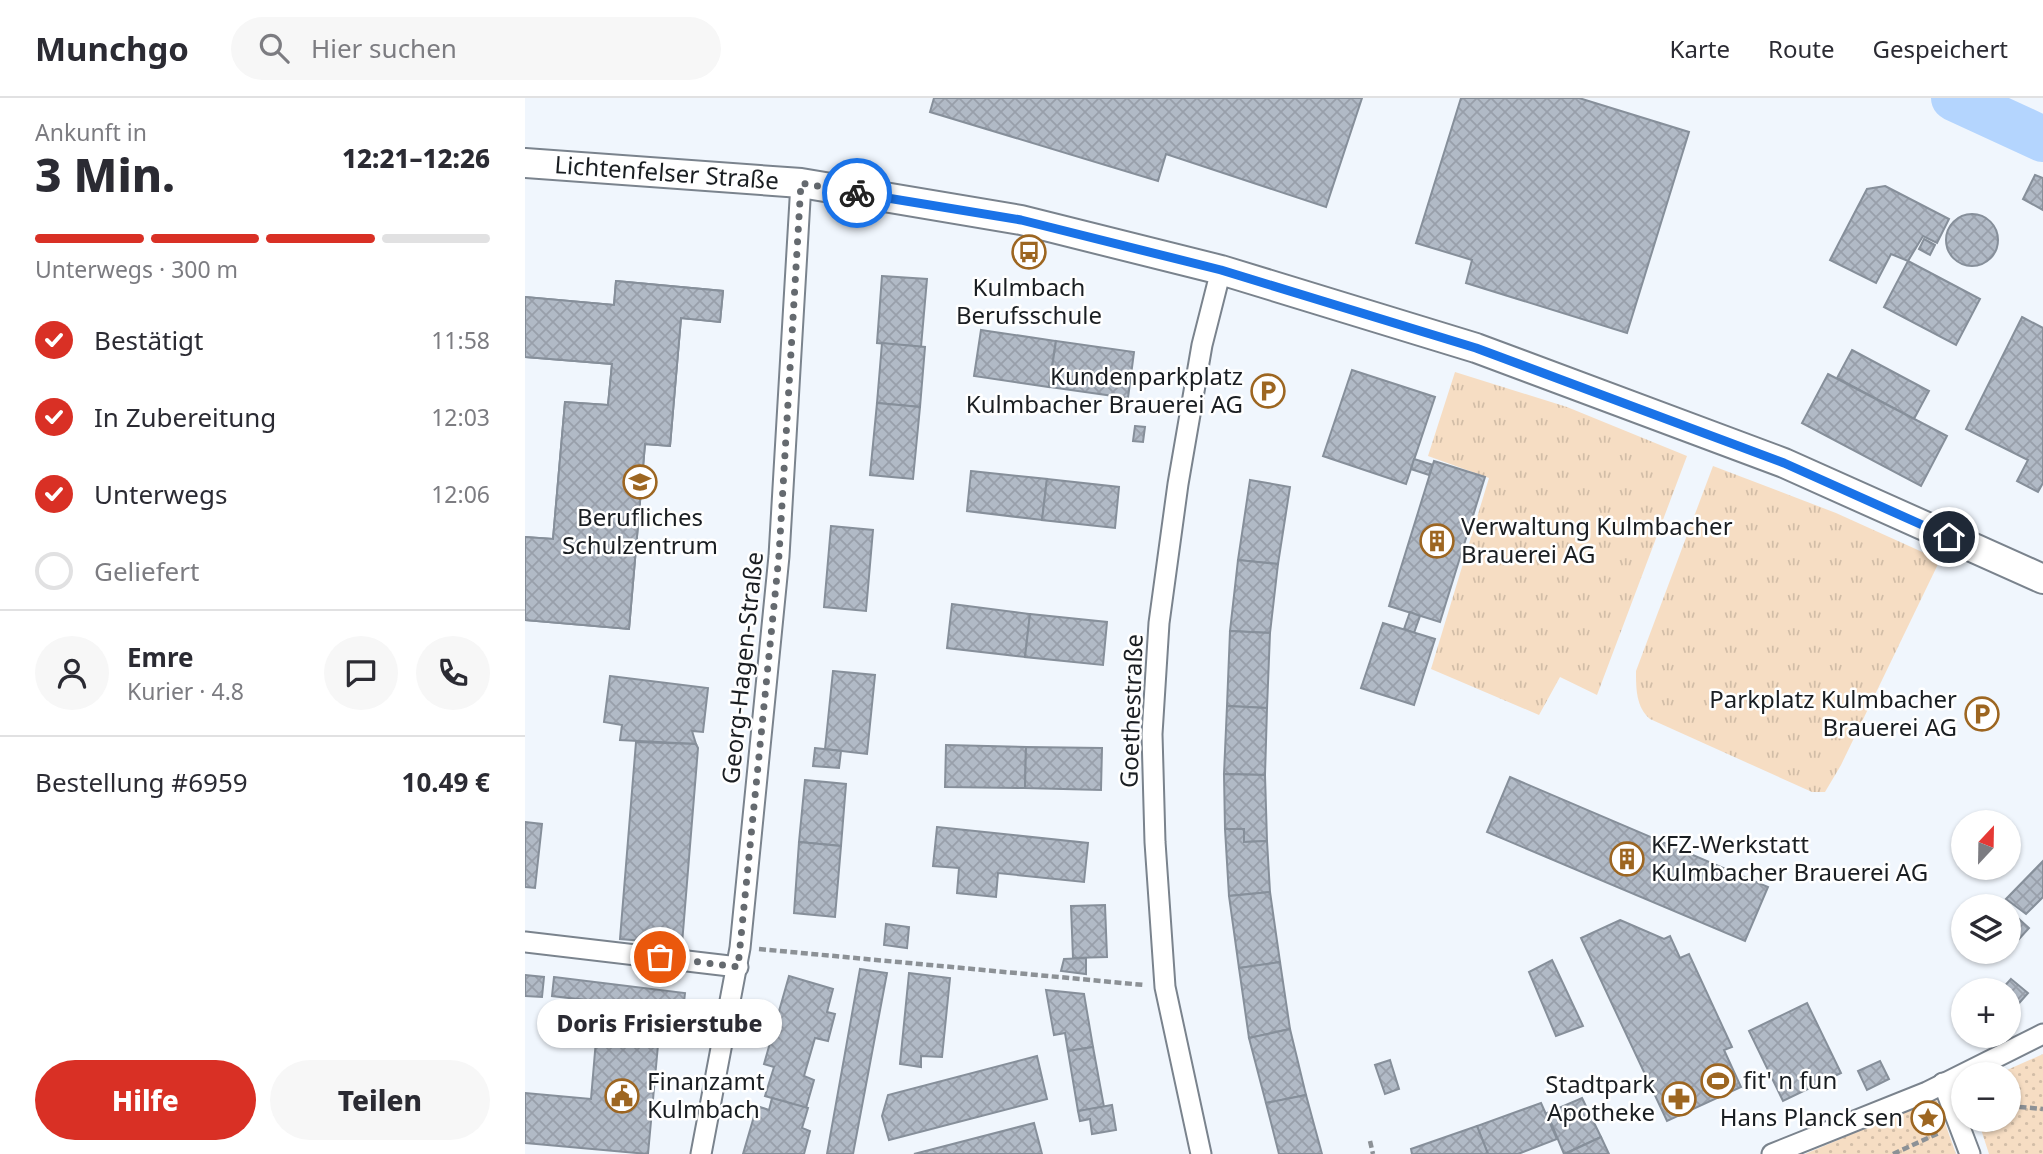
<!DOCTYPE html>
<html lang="de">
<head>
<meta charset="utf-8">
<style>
  body { margin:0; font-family:"Noto Sans",sans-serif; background:#f7f7f7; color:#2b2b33; height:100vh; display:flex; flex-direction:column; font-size:26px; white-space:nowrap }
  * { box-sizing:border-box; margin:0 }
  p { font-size:23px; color:#7c7c81 }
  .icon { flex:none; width:38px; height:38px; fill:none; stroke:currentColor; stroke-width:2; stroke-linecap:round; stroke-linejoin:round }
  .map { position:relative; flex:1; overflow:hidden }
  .drawer { display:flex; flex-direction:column; background:#fff; width:525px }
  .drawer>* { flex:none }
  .needle { width:46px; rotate:22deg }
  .controls { position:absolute; left:1426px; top:712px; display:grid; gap:14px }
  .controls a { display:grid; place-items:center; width:70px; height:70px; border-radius:50%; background:#fff; box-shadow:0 2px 5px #0004; font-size:35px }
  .pin { position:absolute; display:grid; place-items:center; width:60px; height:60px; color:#fff; margin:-30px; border:4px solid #fff; border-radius:50%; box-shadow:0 2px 7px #0007 }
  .courier { position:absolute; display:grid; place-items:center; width:70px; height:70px; margin:-35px; border:5px solid #1a73e8; border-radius:50%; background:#fff; color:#222; box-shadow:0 2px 9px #0007 }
  .bubble { position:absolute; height:49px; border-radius:24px; background:#fff; box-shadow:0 2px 5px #0004; font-size:23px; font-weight:800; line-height:49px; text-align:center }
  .headline em { font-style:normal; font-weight:800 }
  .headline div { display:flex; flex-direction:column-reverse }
  .headline { display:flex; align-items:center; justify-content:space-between; height:119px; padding:0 35px }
  h1 { font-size:46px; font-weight:800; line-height:52px }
  .bar { display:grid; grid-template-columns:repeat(4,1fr); gap:10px 7px; align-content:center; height:84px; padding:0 35px }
  .bar i { height:9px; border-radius:5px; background:#e1e1e2 }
  .bar .selected { background:#d93025 }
  .bar p { grid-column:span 4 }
  .line { display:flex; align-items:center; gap:18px; padding:0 35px; border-top:2px solid #e1e1e2 }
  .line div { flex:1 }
  .round { display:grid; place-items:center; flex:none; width:74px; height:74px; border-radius:37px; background:#f7f7f7 }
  ol { padding:0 35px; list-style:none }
  li { display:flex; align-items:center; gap:21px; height:77px }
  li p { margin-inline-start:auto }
  li .icon { padding:7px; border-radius:50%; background:#d93025; color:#fff; stroke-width:4 }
  li:last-child { color:#7c7c81 }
  li i { width:38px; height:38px; border:4px solid #e1e1e2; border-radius:50% }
  .primary-button { display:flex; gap:14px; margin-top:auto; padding:14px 35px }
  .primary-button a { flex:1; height:80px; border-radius:42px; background:#d93025; color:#fff; font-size:28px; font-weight:800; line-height:80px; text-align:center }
  .primary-button a+a { background:#f7f7f7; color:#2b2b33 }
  header { display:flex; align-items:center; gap:42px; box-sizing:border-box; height:98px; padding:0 35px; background:#fff; border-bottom:2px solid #e1e1e2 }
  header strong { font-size:33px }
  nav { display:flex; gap:38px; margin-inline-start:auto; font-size:24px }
  .search { width:490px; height:63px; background:#f7f7f7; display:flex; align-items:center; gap:18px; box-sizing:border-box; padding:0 24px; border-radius:38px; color:#7c7c81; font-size:26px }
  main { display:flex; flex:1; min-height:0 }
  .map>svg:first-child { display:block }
</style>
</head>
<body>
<header>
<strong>Munchgo</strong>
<div class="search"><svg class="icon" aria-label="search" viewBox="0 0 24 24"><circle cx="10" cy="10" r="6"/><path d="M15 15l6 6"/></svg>Hier suchen</div>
<nav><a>Karte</a><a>Route</a><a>Gespeichert</a></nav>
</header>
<main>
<section class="drawer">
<div class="headline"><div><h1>3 Min.</h1><p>Ankunft in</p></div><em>12:21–12:26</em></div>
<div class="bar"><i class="selected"></i><i class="selected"></i><i class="selected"></i><i></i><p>Unterwegs · 300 m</p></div>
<ol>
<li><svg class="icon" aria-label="check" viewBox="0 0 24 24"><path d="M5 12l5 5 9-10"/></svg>Bestätigt<p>11:58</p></li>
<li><svg class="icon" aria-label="check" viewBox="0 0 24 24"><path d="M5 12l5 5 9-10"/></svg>In Zubereitung<p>12:03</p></li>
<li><svg class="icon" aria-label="check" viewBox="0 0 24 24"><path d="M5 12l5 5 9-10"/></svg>Unterwegs<p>12:06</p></li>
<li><i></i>Geliefert</li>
</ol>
<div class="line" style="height:126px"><a class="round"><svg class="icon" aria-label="person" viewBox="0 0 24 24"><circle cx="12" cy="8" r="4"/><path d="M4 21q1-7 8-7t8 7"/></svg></a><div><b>Emre</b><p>Kurier · 4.8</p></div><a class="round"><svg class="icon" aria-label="chat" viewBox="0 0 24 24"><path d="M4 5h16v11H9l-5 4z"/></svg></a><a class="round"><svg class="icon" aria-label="phone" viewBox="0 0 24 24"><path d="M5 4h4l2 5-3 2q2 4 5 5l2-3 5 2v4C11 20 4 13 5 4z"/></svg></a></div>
<div class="line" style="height:91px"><div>Bestellung #6959</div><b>10.49 €</b></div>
<div class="primary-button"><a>Hilfe</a><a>Teilen</a></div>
</section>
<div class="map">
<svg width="1518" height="1056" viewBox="0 0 1518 1056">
  <defs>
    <pattern id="grass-tufts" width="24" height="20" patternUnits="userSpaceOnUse" patternTransform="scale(1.75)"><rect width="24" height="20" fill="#f6ddc3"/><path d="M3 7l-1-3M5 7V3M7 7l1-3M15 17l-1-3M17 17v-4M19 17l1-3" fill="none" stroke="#d2bda7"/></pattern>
    <pattern id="park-dots" width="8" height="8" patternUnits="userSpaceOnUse" patternTransform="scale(1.75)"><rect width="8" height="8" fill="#f6ddc3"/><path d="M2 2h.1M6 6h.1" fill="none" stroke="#d2bda7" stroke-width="1.8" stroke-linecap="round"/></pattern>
    <pattern id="building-cross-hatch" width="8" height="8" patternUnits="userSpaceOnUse" patternTransform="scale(1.75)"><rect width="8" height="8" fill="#b1bac6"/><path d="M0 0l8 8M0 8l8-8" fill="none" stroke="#989faa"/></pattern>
  </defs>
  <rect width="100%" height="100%" fill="#f0f6fd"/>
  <g fill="url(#grass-tufts)">
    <path d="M930,274l112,35 120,49 -90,239 -37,-18 -21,38 -108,-46 58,-191 -61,-22z"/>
    <path d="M1188,368l123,47 104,47 -99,205 -16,27h-13l-162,-73c-14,-12 -14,-30 -14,-48z"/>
  </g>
  <g fill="url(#park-dots)">
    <path d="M1518,956v100h-54l-11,-34h31v-46h-11z"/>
    <path d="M1411,1000l20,56h-151z"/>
  </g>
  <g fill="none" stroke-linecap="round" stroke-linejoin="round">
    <path stroke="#b4d5fe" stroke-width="46" d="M1429,0l89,41"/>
  </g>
  <g fill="url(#building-cross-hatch)" stroke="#868f9a" stroke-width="2">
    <path d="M409,0h428l-36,109 -160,-53 -8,27 -228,-69z"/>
    <path d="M936,0h118l110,34 -62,201 -161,-50 6,-23 -56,-17z"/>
    <path d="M1510,77l8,3v32l-20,-11z"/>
    <path d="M1360,88l64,33 -12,24 -14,-7 -15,25 -17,-7 -15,29 -46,-23 37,-71z"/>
    <circle cx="1447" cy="142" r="26"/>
    <path d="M1399,141l11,6 -5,10 -11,-6z"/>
    <path d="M1383,163l72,38 -24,46 -72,-38z"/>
    <path d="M357,178l45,3 -6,68 -44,-4z"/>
    <path d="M91,183l107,10 -3,31 -39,-4 -11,128 -25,-2 -16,185 -104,-9v-83l28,2 12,-137 43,3 4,-41 -87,-7v-60l89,8z"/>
    <path d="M91,183l107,10 -3,31 -39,-4 -11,128 -25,-2 -16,185 -104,-9v-83l28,2 12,-137 43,3 4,-41 -87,-7v-60l89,8z"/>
    <path d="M1497,219l21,11v155l-5,9 -21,-11 11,-21 -62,-31z"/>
    <path d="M456,232l75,11 -7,46 -75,-11z"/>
    <path d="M531,243l78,11 -6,46 -79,-11z"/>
    <path d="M357,245l43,4 -5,60 -43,-4z"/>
    <path d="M1327,252l77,41 -15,28 -77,-41z"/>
    <path d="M827,272l83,27 -29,87 -83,-28z"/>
    <path d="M1303,276l119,62 -26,50 -119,-63z"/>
    <path d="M352,305l43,4 -7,72 -43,-4z"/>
    <path d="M610,328l10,1 -2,15 -10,-1z"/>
    <path d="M889,361l19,6 -4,10 -18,-6z"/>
    <path d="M909,363l51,16 -45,145 -51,-16z"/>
    <path d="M446,373l76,8 -5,41 -75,-9z"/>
    <path d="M522,381l72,8 -4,41 -73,-8z"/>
    <path d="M725,382l40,7 -12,77 -40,-4z"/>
    <path d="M306,428l42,4 -7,81 -42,-4z"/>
    <path d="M713,462l40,4 -8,69 -40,-2z"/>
    <path d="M427,506l78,10 -5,43 -78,-9z"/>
    <path d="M885,514l10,4 -6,17 -10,-4z"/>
    <path d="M505,516l77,8 -4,43 -78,-8z"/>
    <path d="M858,525l52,16 -21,66 -53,-17z"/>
    <path d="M705,533l40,2 -3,75 -40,-2z"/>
    <path d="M308,573l42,4 -8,79 -42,-5z"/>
    <path d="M85,578l98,12 -5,44 -11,-1 4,13 -76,-4 2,-15 -18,-3z"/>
    <path d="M702,608l40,2 -2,67 -41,-1z"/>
    <path d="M111,644l60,2 2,4 -16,196 -62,-5z"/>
    <path d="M421,647l80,2 -1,41 -80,-1z"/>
    <path d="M501,649l76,1 -1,42 -76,-2z"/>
    <path d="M290,650l26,3 -2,17 -26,-2z"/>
    <path d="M699,676l41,1 2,66 -23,1v-13h-19z"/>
    <path d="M985,679l258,110 -23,54 -258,-109z"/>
    <path d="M280,682l41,4 -5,62 -42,-4z"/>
    <path d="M0,724l17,2 -7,64 -10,-1z"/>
    <path d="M412,729l151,16 -4,39 -86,-9 -2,24 -39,-4 2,-25 -26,-2z"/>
    <path d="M700,731h19v13l23,-1 3,51 -41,4z"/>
    <path d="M274,744l42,4 -6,71 -41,-4z"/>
    <path d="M1518,763v36l-17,17 -20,-15z"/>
    <path d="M745,794l10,70 -41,6 -10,-72z"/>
    <path d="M580,807l2,52 -34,1 -2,-52z"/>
    <path d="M1484,812l20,18 -20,22z"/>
    <path d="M1095,822l44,19 6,-3 10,22 9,-4 43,93 -8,3 17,37 -74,34 -86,-183z"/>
    <path d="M361,826l23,3 -2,21 -23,-3z"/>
    <path d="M561,860v16l-25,-3 3,-12z"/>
    <path d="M1027,862l31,66 -27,10 -27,-64z"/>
    <path d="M755,864l10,67 -41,9 -10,-70z"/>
    <path d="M335,871l27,4 -34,181h-26z"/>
    <path d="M384,875l41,5 -8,79 -21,-1v11l-21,-3z"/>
    <path d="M0,877l19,2 -2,20 -17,-1z"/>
    <path d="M264,878l44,13 -6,23 8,2 -7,27 -13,-3 -11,38 10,4 -8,28 -41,-12 9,-29 -10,-3z"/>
    <path d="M29,879l131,16 -2,18 -131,-15z"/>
    <path d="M1486,881l17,14 -15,17 -4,-4v-16h-8z"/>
    <path d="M521,892l38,4 9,53 -25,4 -3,-18 -11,2z"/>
    <path d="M1282,905l34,70 -58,28 -34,-70z"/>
    <path d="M765,931l16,66 -40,8 -17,-65z"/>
    <path d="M71,942l62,5 -10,109 -123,-11v-50l66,6z"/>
    <path d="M568,949l11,60 -26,4 -10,-60z"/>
    <path d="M512,958l10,43 -158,41 -7,-24 6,-21z"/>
    <path d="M865,962l9,29 -14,5 -10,-29z"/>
    <path d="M1355,963l9,18 -22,11 -9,-19z"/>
    <path d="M781,997l16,59h-43l-13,-51z"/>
    <path d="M247,1000l36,10 -6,20 8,3 -6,23h-61l14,-48 12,4z"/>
    <path d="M1057,1000l19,39 -37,17 -17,-41z"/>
    <path d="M1016,1005l16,36 -39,15h-30l-11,-28z"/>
    <path d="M587,1007l4,25 -24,4 -2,-15 -10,2 -2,-10z"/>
    <path d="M509,1025l8,31h-128z"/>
    <path d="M952,1028l11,28h-76l-1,-5z"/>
    <path d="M1076,1039l8,17h-44z"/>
  </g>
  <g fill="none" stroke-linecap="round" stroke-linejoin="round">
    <defs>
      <g id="street">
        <path d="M0,844l213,25"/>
        <path d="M1418,985l27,71"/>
        <path d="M176,1056l39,-206 39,-392 22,-373"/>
        <path d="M676,1056l-36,-167 -10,-145 -3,-108 7,-111 19,-139 24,-139 19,-75"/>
        <path d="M1247,1056l155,-62 116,-58"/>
      </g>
      <g id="secondary">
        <path id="s1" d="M0,65l276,20 220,37 200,50 255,78 308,115 259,116"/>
      </g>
    </defs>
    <use href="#street" stroke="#7a838d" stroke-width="23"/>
    <use href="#secondary" stroke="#7a838d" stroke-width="32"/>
    <g stroke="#8c9196" stroke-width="4.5" stroke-dasharray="7 3.5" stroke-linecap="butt">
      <path d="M234,851l385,36"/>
      <path d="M1484,1008l34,3"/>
      <path d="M845,1043l3,13"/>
      <path d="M1368,1056l46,-21"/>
    </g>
    <use href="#street" stroke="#fff" stroke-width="19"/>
    <use href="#secondary" stroke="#fff" stroke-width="28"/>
  </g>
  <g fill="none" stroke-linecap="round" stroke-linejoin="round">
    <path stroke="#656a6f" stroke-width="7" stroke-dasharray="0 12.6" d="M135,859l78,10 41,-412 22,-372 56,10"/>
    <path stroke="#1a73e8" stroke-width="9" d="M332,95l164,27 200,50 255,78 308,115 165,74"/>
  </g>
  <defs>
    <symbol id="bus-ring" viewBox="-11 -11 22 22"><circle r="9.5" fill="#fff" stroke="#9d6621" stroke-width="1.5"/><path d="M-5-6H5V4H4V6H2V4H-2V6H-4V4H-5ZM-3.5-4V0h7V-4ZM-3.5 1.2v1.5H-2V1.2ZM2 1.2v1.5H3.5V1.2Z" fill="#9d6621"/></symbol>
    <symbol id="parking-ring" viewBox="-11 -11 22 22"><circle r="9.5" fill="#fff" stroke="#9d6621" stroke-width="1.5"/><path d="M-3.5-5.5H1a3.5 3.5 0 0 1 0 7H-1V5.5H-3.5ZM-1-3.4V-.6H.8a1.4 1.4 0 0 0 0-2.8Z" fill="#9d6621"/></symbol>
    <symbol id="school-ring" viewBox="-11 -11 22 22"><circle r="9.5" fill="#fff" stroke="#9d6621" stroke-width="1.5"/><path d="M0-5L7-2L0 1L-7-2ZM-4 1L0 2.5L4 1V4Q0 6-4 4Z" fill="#9d6621"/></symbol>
    <symbol id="building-ring" viewBox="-11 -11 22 22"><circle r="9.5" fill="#fff" stroke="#9d6621" stroke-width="1.5"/><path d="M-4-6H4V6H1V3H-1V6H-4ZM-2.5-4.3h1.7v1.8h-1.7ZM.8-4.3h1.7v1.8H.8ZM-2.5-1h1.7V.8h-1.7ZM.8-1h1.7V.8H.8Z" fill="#9d6621"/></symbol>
    <symbol id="stadium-ring" viewBox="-11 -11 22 22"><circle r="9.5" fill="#fff" stroke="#9d6621" stroke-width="1.5"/><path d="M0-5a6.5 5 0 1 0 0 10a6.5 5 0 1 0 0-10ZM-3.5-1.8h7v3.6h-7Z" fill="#9d6621"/></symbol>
    <symbol id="civic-ring" viewBox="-11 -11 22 22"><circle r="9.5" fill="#fff" stroke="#9d6621" stroke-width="1.5"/><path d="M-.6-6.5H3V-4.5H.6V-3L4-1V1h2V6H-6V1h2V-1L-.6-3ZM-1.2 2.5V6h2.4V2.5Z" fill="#9d6621"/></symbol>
    <symbol id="pharmacy-ring" viewBox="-11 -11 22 22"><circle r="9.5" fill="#fff" stroke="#9d6621" stroke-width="1.5"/><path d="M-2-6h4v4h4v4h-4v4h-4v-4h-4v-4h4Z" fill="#9d6621"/></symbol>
    <symbol id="sight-ring" viewBox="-11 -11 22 22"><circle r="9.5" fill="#fff" stroke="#9d6621" stroke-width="1.5"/><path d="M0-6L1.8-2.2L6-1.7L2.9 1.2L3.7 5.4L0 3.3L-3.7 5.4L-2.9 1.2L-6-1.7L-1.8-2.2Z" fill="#9d6621"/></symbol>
  </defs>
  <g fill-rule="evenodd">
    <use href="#bus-ring" x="485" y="135" width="38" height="38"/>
    <use href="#parking-ring" x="724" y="274" width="38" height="38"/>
    <use href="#school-ring" x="96" y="365" width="38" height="38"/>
    <use href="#building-ring" x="893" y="424" width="38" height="38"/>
    <use href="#parking-ring" x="1438" y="597" width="38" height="38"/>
    <use href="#building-ring" x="1083" y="742" width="38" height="38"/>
    <use href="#stadium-ring" x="1174" y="964" width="38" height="38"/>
    <use href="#civic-ring" x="78" y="979" width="38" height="38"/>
    <use href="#pharmacy-ring" x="1135" y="982" width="38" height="38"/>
    <use href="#sight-ring" x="1384" y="1001" width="38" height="38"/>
  </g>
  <g text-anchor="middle" stroke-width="5" stroke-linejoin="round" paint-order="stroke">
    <g font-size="24" fill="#1a1e22" stroke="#fff">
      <text dy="8" stroke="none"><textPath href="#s1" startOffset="142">Lichtenfelser Straße</textPath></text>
      <text transform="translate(218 570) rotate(-84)" y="8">Georg-Hagen-Straße</text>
      <text transform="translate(607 613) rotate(-88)" y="8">Goethestraße</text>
    </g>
    <g font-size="24" fill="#1a1e22" stroke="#fff" text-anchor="end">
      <text x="504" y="198" text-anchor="middle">Kulmbach<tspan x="504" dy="28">Berufsschule</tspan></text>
      <text x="718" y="287">Kundenparkplatz<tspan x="718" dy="28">Kulmbacher Brauerei AG</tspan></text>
      <text x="115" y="428" text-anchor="middle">Berufliches<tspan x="115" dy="28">Schulzentrum</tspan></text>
      <text x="936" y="437" text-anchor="start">Verwaltung Kulmbacher<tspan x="936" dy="28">Brauerei AG</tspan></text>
      <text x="1432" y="610">Parkplatz Kulmbacher<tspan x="1432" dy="28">Brauerei AG</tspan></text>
      <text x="1126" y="755" text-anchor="start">KFZ-Werkstatt<tspan x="1126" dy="28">Kulmbacher Brauerei AG</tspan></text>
      <text x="1218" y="991" text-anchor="start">fit' n fun</text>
      <text x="122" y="992" text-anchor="start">Finanzamt<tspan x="122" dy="28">Kulmbach</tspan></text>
      <text x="1130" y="995">Stadtpark<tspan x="1130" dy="28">Apotheke</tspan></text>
      <text x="1378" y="1028">Hans Planck sen</text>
    </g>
  </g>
</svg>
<div class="controls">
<a><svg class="needle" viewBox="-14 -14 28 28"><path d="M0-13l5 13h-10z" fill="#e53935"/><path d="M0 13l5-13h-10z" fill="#7c7c81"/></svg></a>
<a><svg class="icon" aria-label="layers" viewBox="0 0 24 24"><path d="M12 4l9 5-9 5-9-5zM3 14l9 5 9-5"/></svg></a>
<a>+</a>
<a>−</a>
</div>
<div class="pin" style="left:135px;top:859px;background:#ea580c"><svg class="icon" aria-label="bag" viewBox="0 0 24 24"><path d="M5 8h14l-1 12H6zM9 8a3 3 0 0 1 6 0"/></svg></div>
<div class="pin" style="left:1424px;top:439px;background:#1f2937"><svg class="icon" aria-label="home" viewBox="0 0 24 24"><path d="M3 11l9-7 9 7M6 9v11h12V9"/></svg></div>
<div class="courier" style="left:332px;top:95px"><svg class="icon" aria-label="bike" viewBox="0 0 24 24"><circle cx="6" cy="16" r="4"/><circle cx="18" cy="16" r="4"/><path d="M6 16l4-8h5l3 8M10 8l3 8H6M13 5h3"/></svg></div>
<div class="bubble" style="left:12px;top:901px;width:245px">Doris Frisierstube</div>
</div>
</main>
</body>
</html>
